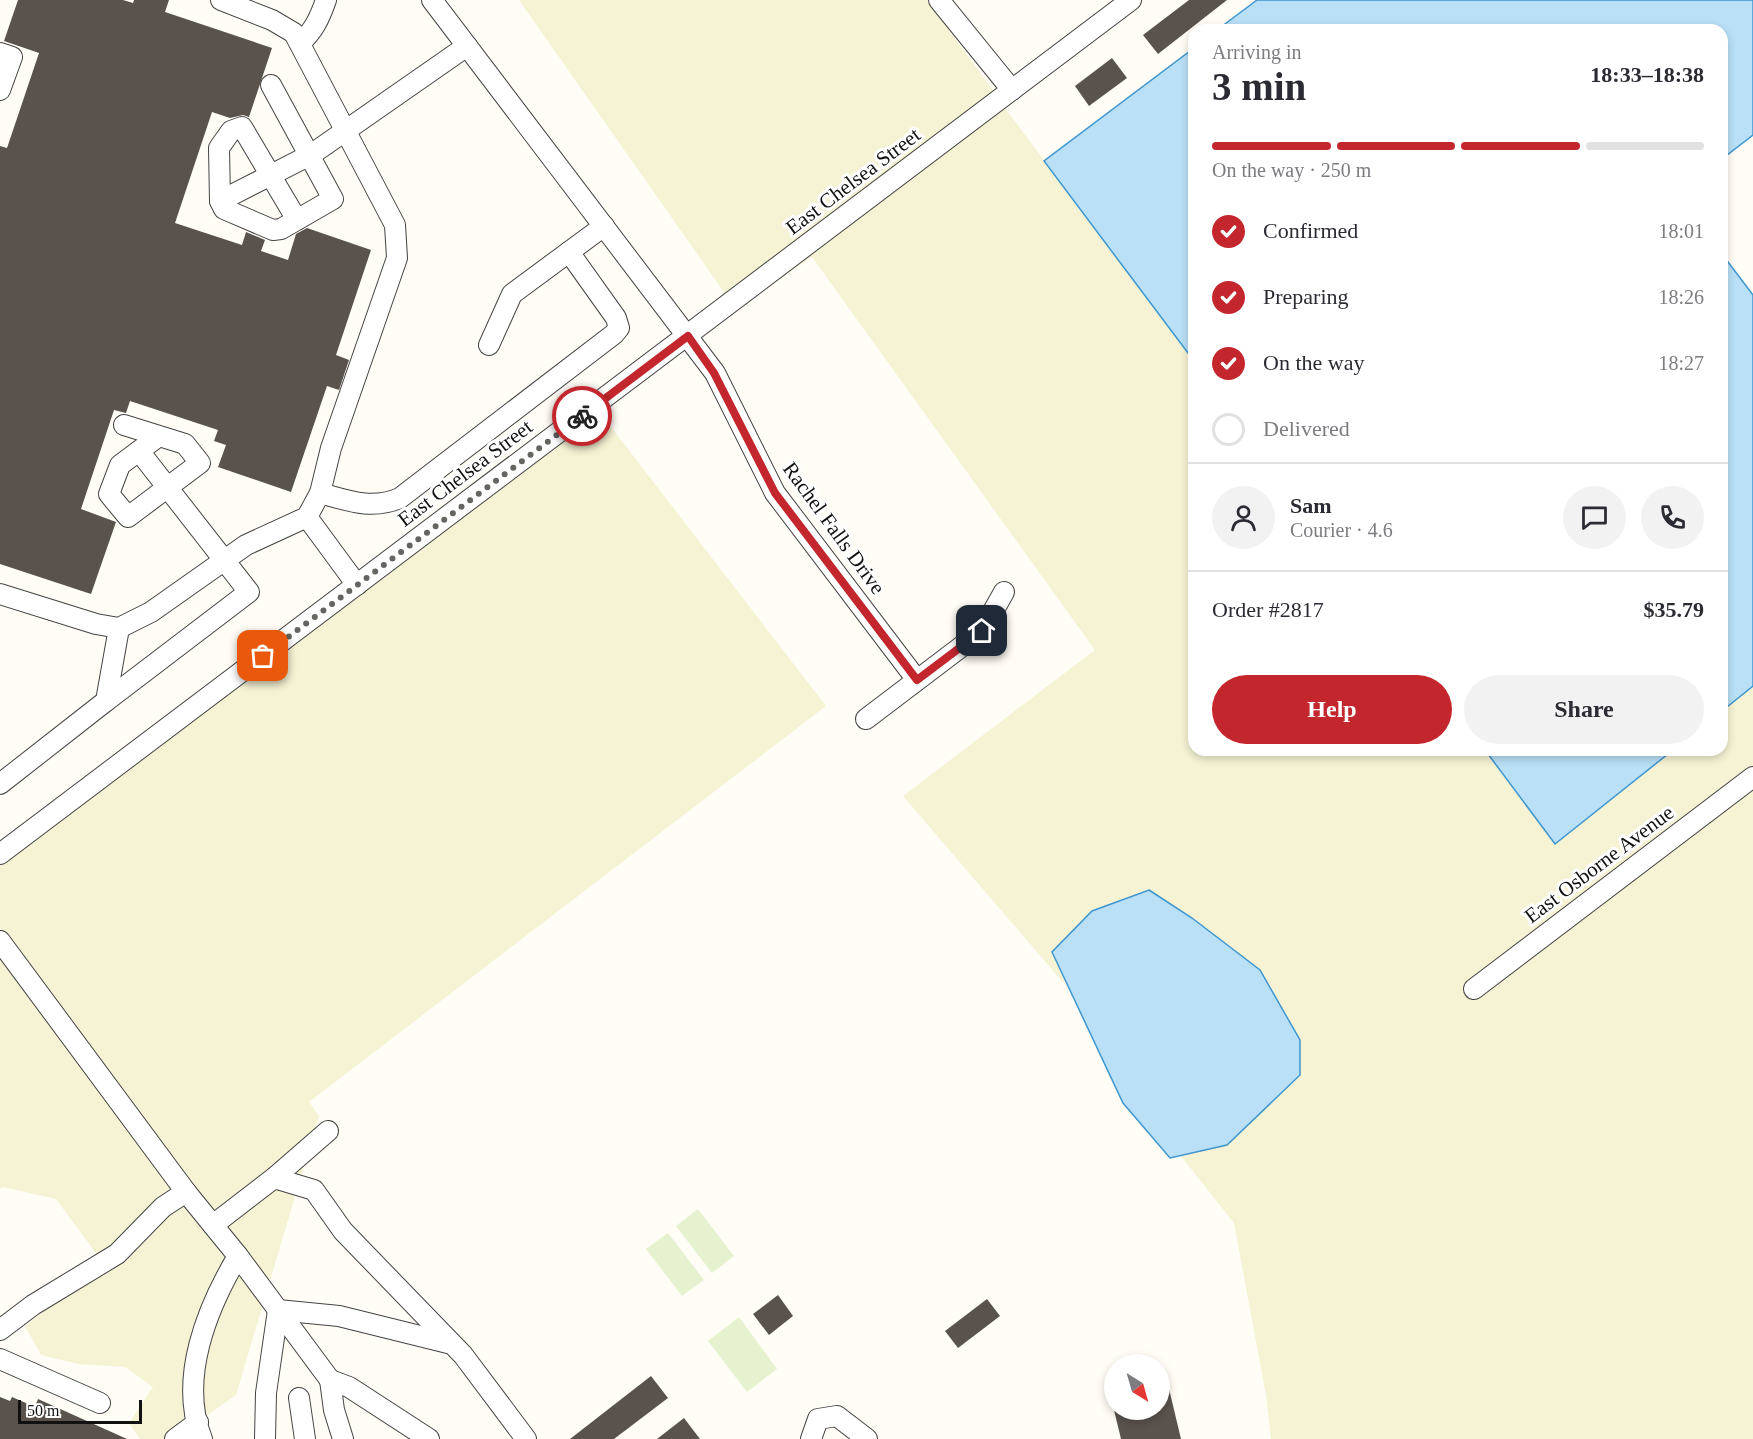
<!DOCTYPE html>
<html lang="en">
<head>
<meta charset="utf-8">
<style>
  body { margin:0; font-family:Georgia,serif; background:#f2f2f3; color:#2b2b33; height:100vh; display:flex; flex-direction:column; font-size:22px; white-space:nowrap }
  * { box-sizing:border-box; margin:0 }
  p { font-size:20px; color:#7c7c81 }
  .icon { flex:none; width:33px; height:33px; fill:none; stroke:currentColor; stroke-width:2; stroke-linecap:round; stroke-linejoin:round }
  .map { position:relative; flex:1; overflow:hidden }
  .side { position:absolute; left:1188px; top:24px; width:540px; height:732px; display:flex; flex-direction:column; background:#fff; border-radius:18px; box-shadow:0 3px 9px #0003 }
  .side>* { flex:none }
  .needle { width:39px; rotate:143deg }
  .controls { position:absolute; left:1104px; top:1354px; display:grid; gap:12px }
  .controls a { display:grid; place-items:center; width:66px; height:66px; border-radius:50%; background:#fff; box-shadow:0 3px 9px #0003; font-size:30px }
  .scale { position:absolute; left:18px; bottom:15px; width:124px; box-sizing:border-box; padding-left:6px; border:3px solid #111; border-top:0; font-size:16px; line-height:21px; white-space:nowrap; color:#111; -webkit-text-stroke:4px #fff; paint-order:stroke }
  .pin { position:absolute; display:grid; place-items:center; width:51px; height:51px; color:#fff; margin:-26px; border-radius:12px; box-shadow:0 3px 9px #0006 }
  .courier { position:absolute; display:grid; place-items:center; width:60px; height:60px; margin:-30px; border:4px solid #c4262e; border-radius:50%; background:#fff; color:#222; box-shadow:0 2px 8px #0007 }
  .headline em { font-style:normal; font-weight:700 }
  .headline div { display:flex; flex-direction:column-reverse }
  .headline { display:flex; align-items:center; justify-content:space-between; height:102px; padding:0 24px }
  h1 { font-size:39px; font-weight:700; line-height:45px }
  .bar { display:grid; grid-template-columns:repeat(4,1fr); gap:9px 6px; align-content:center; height:72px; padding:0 24px }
  .bar i { height:8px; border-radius:4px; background:#e1e1e2 }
  .bar .active { background:#c4262e }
  .bar p { grid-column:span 4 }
  .line { display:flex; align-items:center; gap:15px; padding:0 24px; border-top:2px solid #e1e1e2 }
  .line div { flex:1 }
  .round { display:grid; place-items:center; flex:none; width:63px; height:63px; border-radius:32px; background:#f2f2f3 }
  ol { padding:0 24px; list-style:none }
  li { display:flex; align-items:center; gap:18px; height:66px }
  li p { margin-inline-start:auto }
  li .icon { padding:6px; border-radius:50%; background:#c4262e; color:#fff; stroke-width:4 }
  li:last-child { color:#7c7c81 }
  li i { width:33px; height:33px; border:3px solid #e1e1e2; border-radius:50% }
  .primary-button { display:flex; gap:12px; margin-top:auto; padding:12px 24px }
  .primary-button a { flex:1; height:69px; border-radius:36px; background:#c4262e; color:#fff; font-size:24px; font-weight:700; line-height:69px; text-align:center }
  .primary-button a+a { background:#f2f2f3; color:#2b2b33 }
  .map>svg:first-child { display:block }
</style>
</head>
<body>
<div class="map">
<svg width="1753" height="1439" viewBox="0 0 1753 1439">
  <rect width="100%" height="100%" fill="#fffdf5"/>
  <g fill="#f6f3d4">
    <path d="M519,0h408l67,92 -268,203z"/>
    <path d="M1005,108l189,253v389h291l70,93 118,-93h49v-39l31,-25v753h-482l-5,-44 -32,-172 -54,-68 47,-10 73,-70v-35l-40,-70 -68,-52 -43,-28 -97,62 15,35 -164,-191 192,-146 -283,-393 -41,28z"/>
    <path d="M601,414l225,292 -517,396 10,14 -83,279 -63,44h-33l-11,-16 24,-36 -28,-20 -47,-3 -37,-9 -16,-29 79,-62 -48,-65 -53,-12 -3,2v-323z"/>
  </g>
  <g fill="#e6f2cf">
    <path d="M698,1209l36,47 -22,17 -36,-47z"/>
    <path d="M668,1233l36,47 -22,16 -36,-47z"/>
    <path d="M739,1317l38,52 -30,23 -39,-51z"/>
  </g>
  <g fill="#b9e0f7" stroke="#3f96cf" stroke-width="1.5">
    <path d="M1257,0h496v135l-31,24v-129h-505z"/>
    <path d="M1194,48v313l-150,-200z"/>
    <path d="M1722,254l31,41v391l-31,25z"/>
    <path d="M1485,750h188l-118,94z"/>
    <path d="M1149,890l43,28 68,52 40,70v35l-73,70 -57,13 -47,-55 -71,-151 40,-41z"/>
  </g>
  <g fill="#5a524d">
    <path d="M18,0h105l10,3 1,-3h35l-4,12 107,36 -23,69 -6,-2 -13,3 -18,-6 -37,111 67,22 4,-13 19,8 -4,11 27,9 8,-26 11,-6 64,22 -35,105 13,5 -10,30 -12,-4 -36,106 -73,-25 8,-22 -12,-4 4,-11 -88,-29 -4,12 -12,-3 -33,99 35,13 -25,72 -91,-30v-418l7,2 32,-95 -35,-12z"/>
    <path d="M1189,0h38l-69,54 -15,-19z"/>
    <path d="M1112,58l15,20 -38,28 -14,-20z"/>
    <path d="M778,1295l15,21 -24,19 -16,-21z"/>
    <path d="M987,1299l13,17 -42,32 -13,-17z"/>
    <path d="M1165,1372l16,67h-60l-7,-29h46v-37z"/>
    <path d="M651,1376l17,22 -54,41h-44z"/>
    <path d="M0,1397l10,4 2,-4 23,10 3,-8 89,40h-127z"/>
    <path d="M684,1418l16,21h-43z"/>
  </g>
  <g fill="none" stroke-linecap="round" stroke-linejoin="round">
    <defs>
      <g id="minor">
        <path d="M432,0l283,373 60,120 142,187"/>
        <path d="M939,0l73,90"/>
        <path d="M300,43c14,-12 20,-26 26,-43"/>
        <path d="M0,53l12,4 -12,33"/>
        <path d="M271,85l62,114 -52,30 -8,1 -49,-21 -4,-8 -1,-53 12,-17 11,-4 55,93"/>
        <path d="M220,201l92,-47 155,-108"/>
        <path d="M489,345l23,-51 92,-68"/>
        <path d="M124,425l61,19 15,19 -72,54 -19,-23 11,-29 39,-29"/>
        <path d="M320,493c29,8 52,17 80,5l214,-164 5,-6 -3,-10 -47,-66"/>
        <path d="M307,517l50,68"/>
        <path d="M0,594l96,30 23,4 32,-16 95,-67 61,-28 13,-24 11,-45 66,-190 -2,-33 -101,-192 -22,-13 -51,-20"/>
        <path d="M106,701l143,-109 -110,-141"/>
        <path d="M866,719l116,-88 22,-39"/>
        <path d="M0,784l106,-83 13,-73"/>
        <path d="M0,854l1131,-854"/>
        <path d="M0,941l186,251 -23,15 -46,47 -84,51 -33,25"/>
        <path d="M1474,989l279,-212"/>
        <path d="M274,1178l54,-47"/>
        <path d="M186,1192l52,64c-31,52 -60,123 -36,183"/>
        <path d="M213,1225l61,-47 40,12 29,41 120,124 63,84"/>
        <path d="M238,1256l92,124"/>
        <path d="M0,1359l100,44"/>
        <path d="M299,1398l6,41"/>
        <path d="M175,1439l23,-17"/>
        <path d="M265,1439l1,-46 12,-83 61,6 109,27"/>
        <path d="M343,1439l-9,-29 -4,-30 19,7 80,52"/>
        <path d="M811,1439l7,-20 19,-3 30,23"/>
      </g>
    </defs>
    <use href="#minor" stroke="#444" stroke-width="22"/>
    <use href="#minor" stroke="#fff" stroke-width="20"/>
  </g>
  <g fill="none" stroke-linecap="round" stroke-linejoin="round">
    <path stroke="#646461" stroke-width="6" stroke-dasharray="0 10.8" d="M263,656l319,-240"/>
    <path stroke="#c4262e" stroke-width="8" d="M582,416l106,-80 26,37 61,120 142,187 65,-49"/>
  </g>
  <g text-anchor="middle" stroke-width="6" stroke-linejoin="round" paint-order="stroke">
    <g font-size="21" fill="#111" stroke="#fff">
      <text transform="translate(853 181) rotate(-37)" y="7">East Chelsea Street</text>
      <text transform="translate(465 473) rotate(-37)" y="7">East Chelsea Street</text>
      <text transform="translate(834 528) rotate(54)" y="7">Rachel Falls Drive</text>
      <text transform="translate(1599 864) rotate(-37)" y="7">East Osborne Avenue</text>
    </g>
  </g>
</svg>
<div class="controls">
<a><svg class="needle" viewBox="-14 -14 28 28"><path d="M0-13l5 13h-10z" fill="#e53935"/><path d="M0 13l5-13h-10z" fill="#7c7c81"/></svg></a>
</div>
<div class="scale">50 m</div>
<div class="pin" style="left:263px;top:656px;background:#ea580c"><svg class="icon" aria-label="bag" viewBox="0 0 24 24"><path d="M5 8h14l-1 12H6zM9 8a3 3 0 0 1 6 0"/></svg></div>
<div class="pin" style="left:982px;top:631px;background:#1f2937"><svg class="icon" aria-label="home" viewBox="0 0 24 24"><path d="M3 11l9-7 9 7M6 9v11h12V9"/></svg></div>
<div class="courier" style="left:582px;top:416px"><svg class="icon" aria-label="bike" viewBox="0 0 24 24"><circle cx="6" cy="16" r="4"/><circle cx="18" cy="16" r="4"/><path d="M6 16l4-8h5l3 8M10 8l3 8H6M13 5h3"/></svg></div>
<section class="side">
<div class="headline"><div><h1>3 min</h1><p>Arriving in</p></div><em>18:33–18:38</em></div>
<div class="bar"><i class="active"></i><i class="active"></i><i class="active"></i><i></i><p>On the way · 250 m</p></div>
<ol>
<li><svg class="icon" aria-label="check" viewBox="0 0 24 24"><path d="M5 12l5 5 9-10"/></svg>Confirmed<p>18:01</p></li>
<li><svg class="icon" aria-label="check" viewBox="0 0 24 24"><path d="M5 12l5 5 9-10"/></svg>Preparing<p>18:26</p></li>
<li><svg class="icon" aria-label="check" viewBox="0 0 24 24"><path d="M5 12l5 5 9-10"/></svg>On the way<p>18:27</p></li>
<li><i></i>Delivered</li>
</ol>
<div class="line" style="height:108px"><a class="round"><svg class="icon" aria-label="person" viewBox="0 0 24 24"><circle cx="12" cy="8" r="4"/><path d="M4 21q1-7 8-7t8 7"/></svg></a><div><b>Sam</b><p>Courier · 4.6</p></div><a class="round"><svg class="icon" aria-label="chat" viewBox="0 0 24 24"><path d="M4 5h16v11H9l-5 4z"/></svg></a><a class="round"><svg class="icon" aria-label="phone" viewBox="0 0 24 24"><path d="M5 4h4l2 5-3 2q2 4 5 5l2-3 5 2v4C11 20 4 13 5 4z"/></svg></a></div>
<div class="line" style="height:78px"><div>Order #2817</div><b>$35.79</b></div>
<div class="primary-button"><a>Help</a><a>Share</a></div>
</section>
</div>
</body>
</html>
